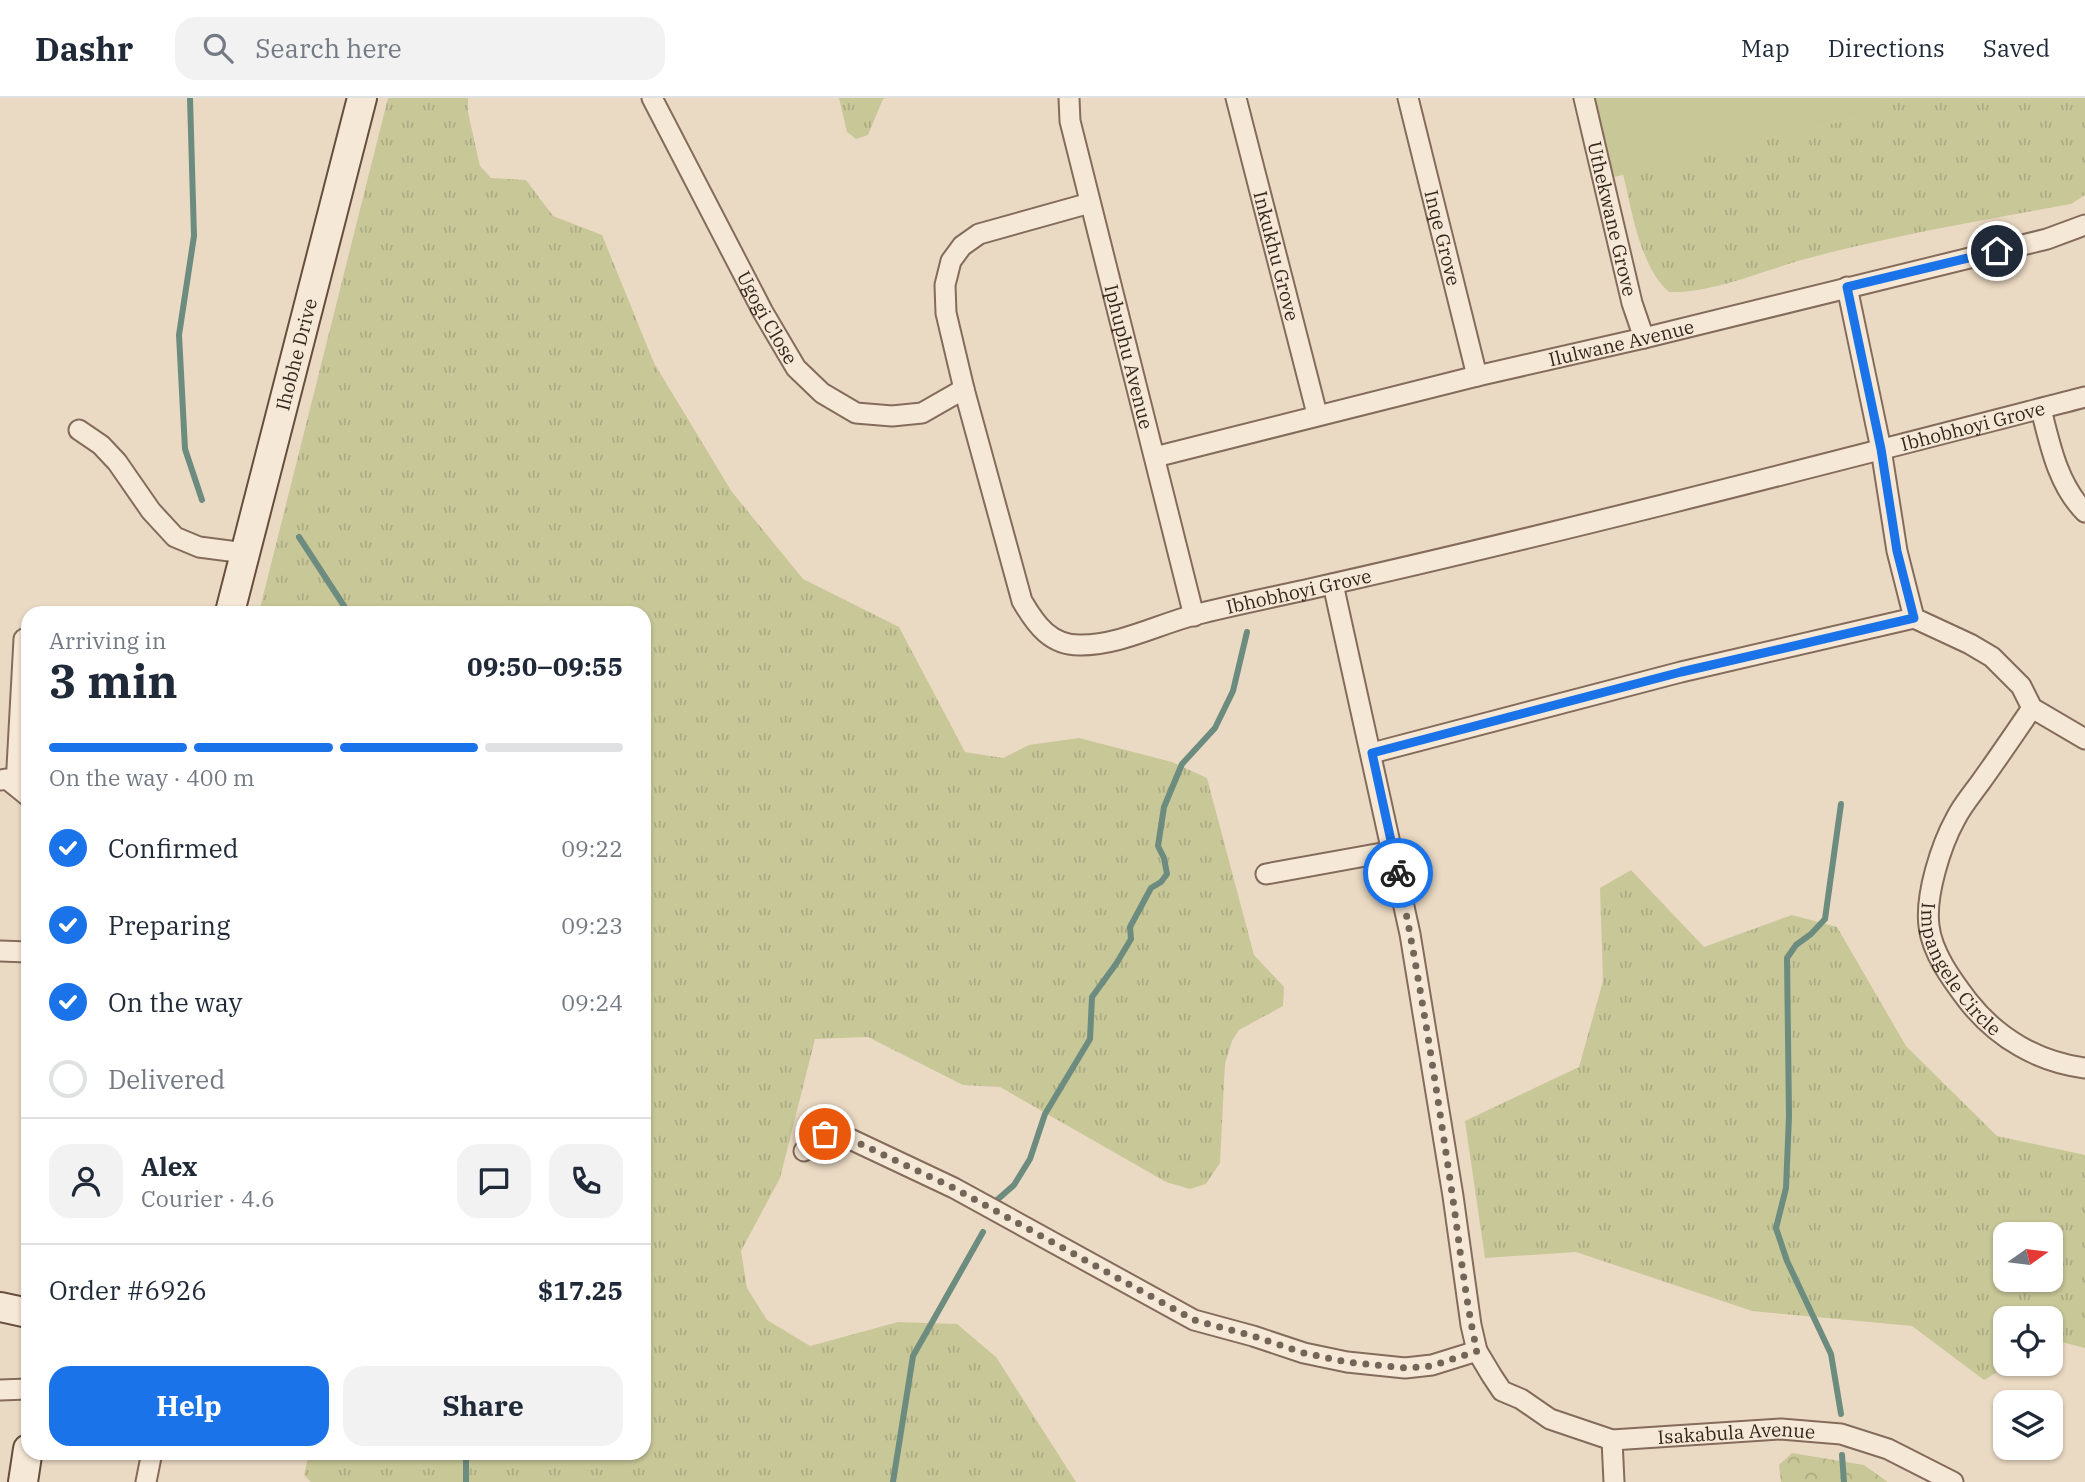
<!DOCTYPE html>
<html lang="en">
<head>
<meta charset="utf-8">
<style>
  body { margin:0; font-family:"IBM Plex Serif",serif; background:#f2f2f3; color:#1f2937; height:100vh; display:flex; flex-direction:column; font-size:26px; white-space:nowrap }
  * { box-sizing:border-box; margin:0 }
  p { font-size:23px; color:#747a83 }
  .icon { flex:none; width:38px; height:38px; fill:none; stroke:currentColor; stroke-width:2; stroke-linecap:round; stroke-linejoin:round }
  .map { position:relative; flex:1; overflow:hidden }
  .sheet { position:absolute; left:21px; top:508px; width:630px; height:854px; display:flex; flex-direction:column; background:#fff; border-radius:21px; box-shadow:0 2px 5px #0004 }
  .sheet>* { flex:none }
  .needle { width:46px; rotate:76deg }
  .fabs { position:absolute; left:1993px; top:1124px; display:grid; gap:14px }
  .fabs a { display:grid; place-items:center; width:70px; height:70px; border-radius:14px; background:#fff; box-shadow:0 2px 5px #0004; font-size:35px }
  .pin { position:absolute; display:grid; place-items:center; width:60px; height:60px; color:#fff; margin:-30px; border:4px solid #fff; border-radius:50%; box-shadow:0 2px 7px #0007 }
  .courier { position:absolute; display:grid; place-items:center; width:70px; height:70px; margin:-35px; border:5px solid #1a73e8; border-radius:50%; background:#fff; color:#222; box-shadow:0 2px 9px #0007 }
  .head em { font-style:normal; font-weight:700 }
  .head div { display:flex; flex-direction:column-reverse }
  .head { display:flex; align-items:center; justify-content:space-between; height:119px; padding:0 28px }
  h1 { font-size:46px; font-weight:700; line-height:52px }
  .bar { display:grid; grid-template-columns:repeat(4,1fr); gap:10px 7px; align-content:center; height:84px; padding:0 28px }
  .bar i { height:9px; border-radius:5px; background:#e0e1e3 }
  .bar .active { background:#1a73e8 }
  .bar p { grid-column:span 4 }
  .line { display:flex; align-items:center; gap:18px; padding:0 28px; border-top:2px solid #e0e1e3 }
  .line div { flex:1 }
  .round { display:grid; place-items:center; flex:none; width:74px; height:74px; border-radius:21px; background:#f2f2f3 }
  ol { padding:0 28px; list-style:none }
  li { display:flex; align-items:center; gap:21px; height:77px }
  li p { margin-inline-start:auto }
  li .icon { padding:7px; border-radius:50%; background:#1a73e8; color:#fff; stroke-width:4 }
  li:last-child { color:#747a83 }
  li i { width:38px; height:38px; border:4px solid #e0e1e3; border-radius:50% }
  .action { display:flex; gap:14px; margin-top:auto; padding:14px 28px }
  .action a { flex:1; height:80px; border-radius:21px; background:#1a73e8; color:#fff; font-size:28px; font-weight:700; line-height:80px; text-align:center }
  .action a+a { background:#f2f2f3; color:#1f2937 }
  header { display:flex; align-items:center; gap:42px; box-sizing:border-box; height:98px; padding:0 35px; background:#fff; border-bottom:2px solid #e0e1e3 }
  header strong { font-size:33px }
  nav { display:flex; gap:38px; margin-inline-start:auto; font-size:24px }
  .search { width:490px; height:63px; background:#f2f2f3; display:flex; align-items:center; gap:18px; box-sizing:border-box; padding:0 24px; border-radius:21px; color:#747a83; font-size:26px }
  .map>svg:first-child { display:block }
</style>
</head>
<body>
<header>
<strong>Dashr</strong>
<div class="search"><svg class="icon" aria-label="search" viewBox="0 0 24 24"><circle cx="10" cy="10" r="6"/><path d="M15 15l6 6"/></svg>Search here</div>
<nav><a>Map</a><a>Directions</a><a>Saved</a></nav>
</header>
<div class="map">
<svg width="2085" height="1384" viewBox="0 0 2085 1384">
  <defs>
    <pattern id="grass-tufts" width="24" height="20" patternUnits="userSpaceOnUse" patternTransform="scale(1.75)"><rect width="24" height="20" fill="#c8c798"/><path d="M3 7l-1-3M5 7V3M7 7l1-3M15 17l-1-3M17 17v-4M19 17l1-3" fill="none" stroke="#acab83"/></pattern>
    <pattern id="forest-crowns" width="20" height="18" patternUnits="userSpaceOnUse" patternTransform="scale(1.75)"><rect width="20" height="18" fill="#c8c798"/><path d="M2 6a3 3 0 1 1 6 0M12 15a3 3 0 1 1 6 0" fill="none" stroke="#acab83"/></pattern>
  </defs>
  <rect width="100%" height="100%" fill="#ebdac3"/>
  <g fill="url(#grass-tufts)" fill-rule="evenodd">
    <path d="M388,0h80v14l12,54 11,12 35,2 27,36 49,19 52,128 78,129 71,87 96,48 66,125 38,6 26,-13 50,-7 93,24 35,16 47,177 30,32 -1,19 -44,24 -7,11 -7,23 -5,99 -14,21 -16,5 -24,-7 -166,-95 -37,-2 -95,-48 -53,2 -35,139 -39,73 6,37 20,32 43,26 88,-24 59,2 39,33 80,125h-765l-7,-7 5,-22 335,-1v-840h-385z"/>
    <path d="M839,0h47l-3,1 -15,36 -12,4 -9,-7z"/>
    <path d="M1885,0h200v97l-14,9c-88,16 -176,31 -262,54 -42,11 -98,36 -140,34 -29,-25 -37,-81 -46,-118l249,-60z"/>
    <path d="M1631,772l73,77 88,-32 45,12 69,119 91,90 88,19v193l-31,-8 -3,1v-23h-45v45h7l-29,17 -72,-54 -160,-15 -176,-59 -91,6 -20,-137 114,-54 24,-86 -3,-93zM2006,1136h45v45h-45z"/>
  </g>
  <path fill="url(#forest-crowns)" d="M1792,1355l72,12 24,17h-107l-2,-17z"/>
  <path fill="#c8c798" d="M1594,0h291l-12,16 -259,63z"/>
  <g fill="none" stroke-linecap="round" stroke-linejoin="round">
    <g stroke="#6d8c80" stroke-width="6">
      <path d="M190,0l4,138 -15,99 6,114 17,51"/>
      <path d="M299,439l49,75"/>
      <path d="M997,1102l17,-15 16,-26 15,-45 45,-75 2,-42 24,-33 15,-25 -1,-12 21,-39 10,-6 6,-8 -3,-16 -6,-12 6,-39 18,-43 33,-36 18,-37 14,-59"/>
      <path d="M1841,1316l-10,-60 -44,-93 -11,-33 10,-40 3,-72 -2,-158 9,-13 15,-11 14,-15 16,-115"/>
      <path d="M466,1354v30"/>
      <path d="M1842,1357l2,27"/>
      <path d="M893,1384l20,-126 70,-124"/>
    </g>
    <defs>
      <g id="street">
        <path id="s1" d="M652,0l111,214 33,56 26,25 34,20 36,3 30,-3 42,-24"/>
        <path id="s2" d="M1069,0l1,23 124,495"/>
        <path id="s3" d="M1236,0l81,316"/>
        <path id="s4" d="M1408,0l69,278"/>
        <path id="s5" d="M1584,0l48,205 12,35"/>
        <path id="s6" d="M1090,105l-111,31 -17,12 -11,15 -6,24 1,28 18,76 58,212c14,24 29,45 59,44 38,0 76,-20 113,-30 39,-10 80,-18 120,-27 258,-58 515,-125 771,-191"/>
        <path d="M1847,189l34,162 16,102 17,67 56,26 22,13 29,29 11,22 53,31"/>
        <path d="M2041,311c9,36 17,76 44,103"/>
        <path d="M79,332l22,15 16,17 34,49 24,26 24,10 46,6"/>
        <path id="s7" d="M1155,359l322,-81 167,-38 403,-99 38,-14"/>
        <path id="s8" d="M1333,486l77,350 43,262 18,129 6,26 15,25 10,15 19,8 29,20 62,21 169,-11 60,5 47,15 65,33"/>
        <path id="s9" d="M2032,610c-17,25 -34,50 -52,75 -8,11 -18,23 -24,35 -15,27 -31,77 -27,108 3,27 23,54 39,75 29,37 70,61 117,67"/>
        <path d="M1372,655l309,-81 233,-54"/>
        <path d="M0,682l7,-1 21,17"/>
        <path d="M16,688l8,-147"/>
        <path d="M1266,776l127,-23"/>
        <path d="M0,853l28,1"/>
        <path d="M804,1053l10,-12 11,-5 23,4 106,50 240,132 59,16 51,17 43,9 58,6 27,-3 45,-14"/>
        <path d="M0,1292l28,-1"/>
        <path d="M1612,1342l2,42"/>
        <path d="M146,1384l6,-30"/>
      </g>
      <g id="secondary">
        <path id="s10" d="M230,514l132,-514"/>
        <path d="M0,1209l28,6"/>
        <path d="M23,1384l5,-33"/>
      </g>
    </defs>
    <use href="#street" stroke="#846b5b" stroke-width="23"/>
    <use href="#secondary" stroke="#664d3e" stroke-width="32"/>
    <use href="#street" stroke="#f6e8d6" stroke-width="19"/>
    <use href="#secondary" stroke="#f6e8d6" stroke-width="28"/>
  </g>
  <g fill="none" stroke-linecap="round" stroke-linejoin="round">
    <path stroke="#756558" stroke-width="7" stroke-dasharray="0 12.6" d="M825,1036l23,4 106,50 240,132 59,16 51,17 43,9 58,6 27,-2 45,-15c-12,-52 -17,-105 -25,-158 -16,-107 -32,-214 -54,-320"/>
    <path stroke="#1a73e8" stroke-width="9" d="M1398,775l-26,-120 309,-81 233,-54 -17,-67 -16,-102 -34,-162 150,-36"/>
  </g>
  <g text-anchor="middle" stroke-width="6" stroke-linejoin="round" paint-order="stroke">
    <g font-size="19" fill="#35261e" stroke="#f3e5d2">
      <text dy="7" stroke="none"><textPath href="#s5" startOffset="124">Uthekwane Grove</textPath></text>
      <text dy="7" stroke="none"><textPath href="#s4" startOffset="144">Inqe Grove</textPath></text>
      <text dy="7" stroke="none"><textPath href="#s3" startOffset="163">Inkukhu Grove</textPath></text>
      <text dy="7" stroke="none"><textPath href="#s1" startOffset="248">Ugogi Close</textPath></text>
      <text dy="7" stroke="none"><textPath href="#s7" startOffset="480">Ilulwane Avenue</textPath></text>
      <text dy="7" stroke="none"><textPath href="#s10" startOffset="266">Ihobhe Drive</textPath></text>
      <text dy="7" stroke="none"><textPath href="#s2" startOffset="266">Iphuphu Avenue</textPath></text>
      <text dy="7" stroke="none"><textPath href="#s6" startOffset="1502">Ibhobhoyi Grove</textPath></text>
      <text dy="7" stroke="none"><textPath href="#s6" startOffset="808">Ibhobhoyi Grove</textPath></text>
      <text dy="7" stroke="none"><textPath href="#s9" startOffset="299">Impangele Circle</textPath></text>
      <text dy="7" stroke="none"><textPath href="#s8" startOffset="1074">Isakabula Avenue</textPath></text>
    </g>
  </g>
</svg>
<div class="fabs">
<a><svg class="needle" viewBox="-14 -14 28 28"><path d="M0-13l5 13h-10z" fill="#e53935"/><path d="M0 13l5-13h-10z" fill="#747a83"/></svg></a>
<a><svg class="icon" aria-label="locate" viewBox="0 0 24 24"><circle cx="12" cy="12" r="6"/><path d="M12 2v4M12 18v4M2 12h4M18 12h4"/></svg></a>
<a><svg class="icon" aria-label="layers" viewBox="0 0 24 24"><path d="M12 4l9 5-9 5-9-5zM3 14l9 5 9-5"/></svg></a>
</div>
<div class="pin" style="left:825px;top:1036px;background:#ea580c"><svg class="icon" aria-label="bag" viewBox="0 0 24 24"><path d="M5 8h14l-1 12H6zM9 8a3 3 0 0 1 6 0"/></svg></div>
<div class="pin" style="left:1997px;top:153px;background:#1f2937"><svg class="icon" aria-label="home" viewBox="0 0 24 24"><path d="M3 11l9-7 9 7M6 9v11h12V9"/></svg></div>
<div class="courier" style="left:1398px;top:775px"><svg class="icon" aria-label="bike" viewBox="0 0 24 24"><circle cx="6" cy="16" r="4"/><circle cx="18" cy="16" r="4"/><path d="M6 16l4-8h5l3 8M10 8l3 8H6M13 5h3"/></svg></div>
<section class="sheet">
<div class="head"><div><h1>3 min</h1><p>Arriving in</p></div><em>09:50–09:55</em></div>
<div class="bar"><i class="active"></i><i class="active"></i><i class="active"></i><i></i><p>On the way · 400 m</p></div>
<ol>
<li><svg class="icon" aria-label="check" viewBox="0 0 24 24"><path d="M5 12l5 5 9-10"/></svg>Confirmed<p>09:22</p></li>
<li><svg class="icon" aria-label="check" viewBox="0 0 24 24"><path d="M5 12l5 5 9-10"/></svg>Preparing<p>09:23</p></li>
<li><svg class="icon" aria-label="check" viewBox="0 0 24 24"><path d="M5 12l5 5 9-10"/></svg>On the way<p>09:24</p></li>
<li><i></i>Delivered</li>
</ol>
<div class="line" style="height:126px"><a class="round"><svg class="icon" aria-label="person" viewBox="0 0 24 24"><circle cx="12" cy="8" r="4"/><path d="M4 21q1-7 8-7t8 7"/></svg></a><div><b>Alex</b><p>Courier · 4.6</p></div><a class="round"><svg class="icon" aria-label="chat" viewBox="0 0 24 24"><path d="M4 5h16v11H9l-5 4z"/></svg></a><a class="round"><svg class="icon" aria-label="phone" viewBox="0 0 24 24"><path d="M5 4h4l2 5-3 2q2 4 5 5l2-3 5 2v4C11 20 4 13 5 4z"/></svg></a></div>
<div class="line" style="height:91px"><div>Order #6926</div><b>$17.25</b></div>
<div class="action"><a>Help</a><a>Share</a></div>
</section>
</div>
</body>
</html>
